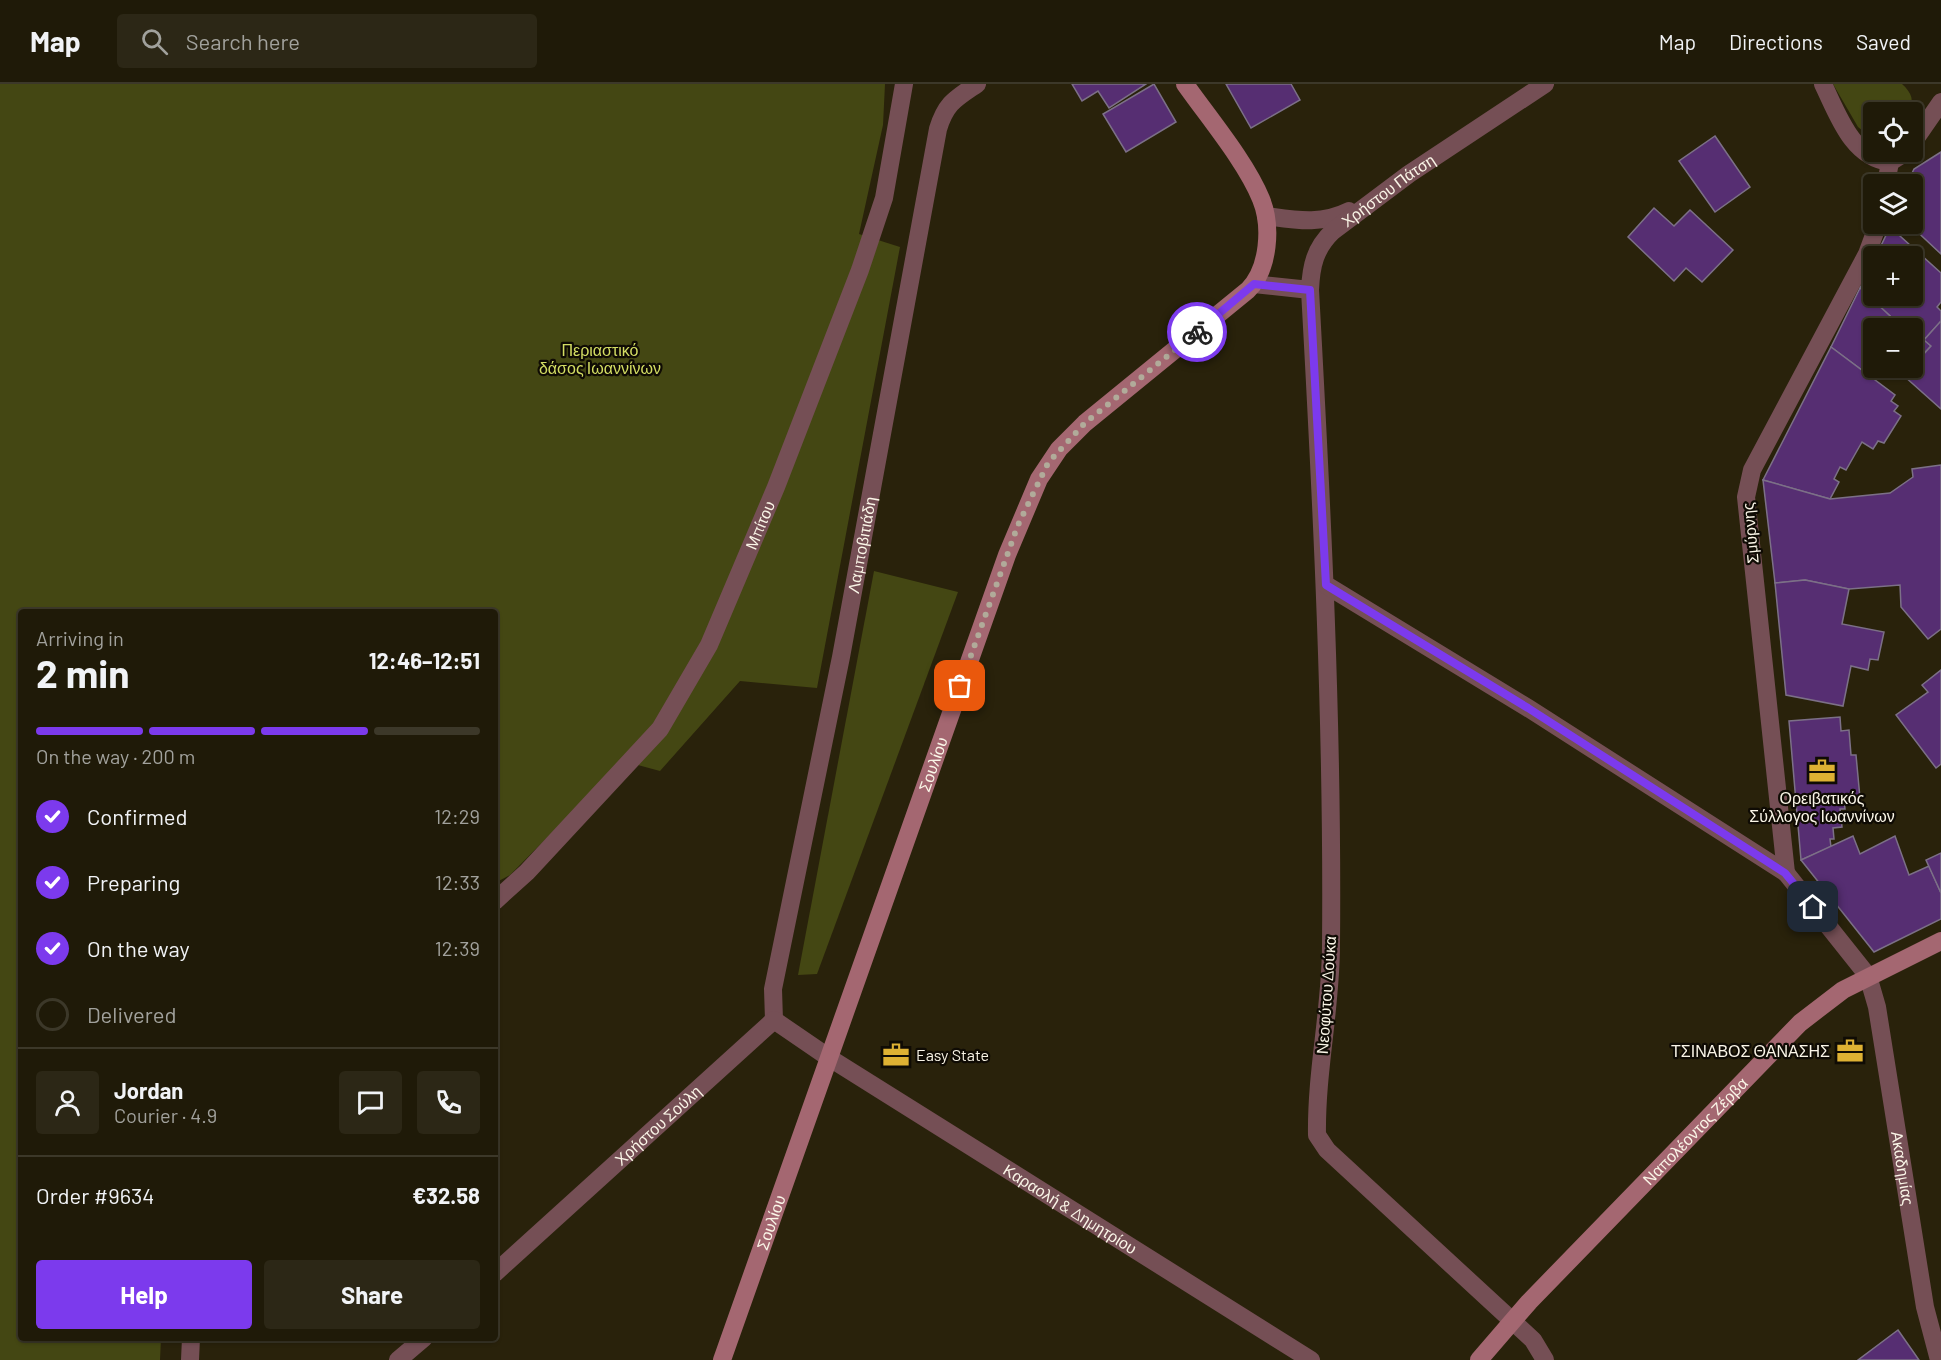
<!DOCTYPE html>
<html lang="en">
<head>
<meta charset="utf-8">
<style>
  body { margin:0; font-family:Barlow,sans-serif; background:#2c2716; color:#f1f3f6; height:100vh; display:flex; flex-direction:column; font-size:22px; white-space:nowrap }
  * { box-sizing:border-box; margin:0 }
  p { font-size:20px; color:#a1a19c }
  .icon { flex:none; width:33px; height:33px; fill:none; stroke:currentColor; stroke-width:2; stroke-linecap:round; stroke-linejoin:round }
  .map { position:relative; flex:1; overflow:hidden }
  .side { position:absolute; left:18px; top:525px; width:480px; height:732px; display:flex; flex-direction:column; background:#1f1a08; border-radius:6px; box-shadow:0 2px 4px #0004,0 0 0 2px #3c3829 }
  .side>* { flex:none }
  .fabs { position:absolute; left:1863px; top:18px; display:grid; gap:12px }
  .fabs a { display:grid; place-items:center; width:60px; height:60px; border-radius:6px; background:#1f1a08; box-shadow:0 2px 4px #0004,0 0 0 2px #3c3829; font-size:30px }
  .pin { position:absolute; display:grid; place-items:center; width:51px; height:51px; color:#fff; margin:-26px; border-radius:12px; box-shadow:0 3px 9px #0006 }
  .courier { position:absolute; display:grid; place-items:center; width:60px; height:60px; margin:-30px; border:4px solid #7c3aed; border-radius:50%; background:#fff; color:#222; box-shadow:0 2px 8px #0007 }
  .summary em { font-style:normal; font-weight:700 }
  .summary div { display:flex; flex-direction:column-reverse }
  .summary { display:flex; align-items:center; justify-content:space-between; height:102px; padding:0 18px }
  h1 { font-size:39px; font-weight:700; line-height:45px }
  .bar { display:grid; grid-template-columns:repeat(4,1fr); gap:9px 6px; align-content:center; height:72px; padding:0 18px }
  .bar i { height:8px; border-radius:4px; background:#3c3829 }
  .bar .on { background:#7c3aed }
  .bar p { grid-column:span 4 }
  .line { display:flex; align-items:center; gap:15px; padding:0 18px; border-top:2px solid #3c3829 }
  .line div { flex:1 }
  .round { display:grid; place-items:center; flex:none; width:63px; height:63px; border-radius:6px; background:#2c2716 }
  ol { padding:0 18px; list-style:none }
  li { display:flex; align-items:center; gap:18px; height:66px }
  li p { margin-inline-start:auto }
  li .icon { padding:6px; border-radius:50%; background:#7c3aed; color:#fff; stroke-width:4 }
  li:last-child { color:#a1a19c }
  li i { width:33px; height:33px; border:3px solid #3c3829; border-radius:50% }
  .primary-button { display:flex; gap:12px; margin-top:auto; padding:12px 18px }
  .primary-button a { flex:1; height:69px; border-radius:6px; background:#7c3aed; color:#fff; font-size:24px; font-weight:700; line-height:69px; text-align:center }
  .primary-button a+a { background:#2c2716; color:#f1f3f6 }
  header { display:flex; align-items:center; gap:36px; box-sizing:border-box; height:84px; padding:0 30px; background:#1f1a08; border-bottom:2px solid #3c3829 }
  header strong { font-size:28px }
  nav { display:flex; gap:33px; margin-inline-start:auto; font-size:21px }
  .search { width:420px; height:54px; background:#2c2716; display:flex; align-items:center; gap:15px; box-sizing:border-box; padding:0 21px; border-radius:6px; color:#a1a19c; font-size:22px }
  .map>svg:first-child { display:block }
</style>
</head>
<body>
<header>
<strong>Map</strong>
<div class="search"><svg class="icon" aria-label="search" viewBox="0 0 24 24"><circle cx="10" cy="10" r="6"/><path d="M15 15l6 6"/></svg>Search here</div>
<nav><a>Map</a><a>Directions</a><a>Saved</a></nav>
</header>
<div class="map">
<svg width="1941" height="1276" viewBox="0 0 1941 1276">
  <rect width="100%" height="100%" fill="#29220b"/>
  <g fill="#444713">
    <path d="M0,0h885l-2,41 -24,109 41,13 -83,441 -77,-7 -80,90 -37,-10 -113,114 -15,8v-271h-474v726h140l-1,22h-160z"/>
    <path d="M1833,0h69c10,9 13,17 6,28h-34l-1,27 -15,-12z"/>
    <path d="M874,487l84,21 -141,382 -19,1z"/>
  </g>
  <g fill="#562e72" stroke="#7c7087" stroke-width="1.5">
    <path d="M1072,0h74l-37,24 -11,-17 -16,10z"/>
    <path d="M1154,0l22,38 -50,30 -23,-38z"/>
    <path d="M1226,0h65l9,16 -49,28z"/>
    <path d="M1715,52l35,51 -35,25 -36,-51z"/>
    <path d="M1941,68v102l-32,-30h3v-40h-5l7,-15z"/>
    <path d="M1654,124l20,18 16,-16 43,40 -31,32 -16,-14 -12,13 -46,-44z"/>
    <path d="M1890,143l51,46v29l-4,5 4,4v10l-17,19 7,6 -19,20v-38h-9l-43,-40 14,-27v35h38v-40h-36z"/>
    <path d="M1860,204l43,40h-29v40h8l-8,11 -43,-32z"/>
    <path d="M1941,237v88l-37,-33 27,-30 -7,-6z"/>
    <path d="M1831,263l64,48 -4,6 7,5 -4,5 7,5 -17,27 -6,-2 -5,8 -11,-7 -16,28 -6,-3 -6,12 5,3 -9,17 -67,-19z"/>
    <path d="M1941,381v164l-13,10 -27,-32 -1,-22 -51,4 -44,-9 -30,3 -12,-103 67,19 60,-6 23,-16 -1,-8z"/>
    <path d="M1805,496l44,9 -7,35 42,8 -6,28 -8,-1 -2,11 -17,-4 -8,40 -57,-11 -11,-112z"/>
    <path d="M1941,586v94l-5,4 -40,-53 32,-23 -6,-7z"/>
    <path d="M1840,633l1,14 8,-1 2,25h5l4,43 -16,1 1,10h-5l2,18 -9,1 1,11h-4l1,8 -30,13 -12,-139z"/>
    <path d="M1853,752l7,18 35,-18 14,39 20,-9 12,27v26l-67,33 -73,-92z"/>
    <path d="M1941,769v40l-15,-33z"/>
    <path d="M1898,1246l21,30h-61z"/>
  </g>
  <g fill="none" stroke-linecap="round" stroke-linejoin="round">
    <g stroke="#754f55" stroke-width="18">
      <path d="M1823,0c15,31 29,74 67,78l16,-10"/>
      <path d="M1912,60l29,-42"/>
      <path d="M1886,100l4,-22"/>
      <path d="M1310,206c12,218 23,436 21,655 0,64 -15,126 -14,190l10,15 206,190 12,20"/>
      <path id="s1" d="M1326,501l202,123 258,165 82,103 9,31 48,300 14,53"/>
      <path d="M1786,789l-40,-376 6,-27 115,-216 11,-30"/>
      <path id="s2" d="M495,817l32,-29 133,-143 49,-84 67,-158 84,-217 24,-72 20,-114"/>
      <path id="s3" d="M774,936l-1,-31 68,-332 97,-528c8,-26 17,-30 39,-45"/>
      <path id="s4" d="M495,1189l279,-253 54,37 483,303"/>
      <path d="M190,1276l1,-22"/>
      <path d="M398,1276l26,-22"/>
    </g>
    <g stroke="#754f55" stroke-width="18">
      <path d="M1266,132c30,4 55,9 83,-5"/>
      <path id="s5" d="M1254,200l56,6c1,-24 5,-42 23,-59l76,-57 136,-90"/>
    </g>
    <g stroke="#a46771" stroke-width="18">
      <path id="s6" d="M722,1276l285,-805 32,-76 20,-30 26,-26 163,-133c21,-21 24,-64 13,-91 -15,-37 -52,-81 -76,-115"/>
      <path id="s7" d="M1479,1276l50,-58 271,-279 43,-33 98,-49"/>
    </g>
  </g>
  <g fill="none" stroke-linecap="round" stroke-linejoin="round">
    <path stroke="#b1ab9a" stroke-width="6" stroke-dasharray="0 10.8" d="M960,602l58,-161 30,-62 37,-40 112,-91"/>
    <path stroke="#7c3aed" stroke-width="8" d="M1197,248l57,-48 56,6 16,295 202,123 257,165 28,34"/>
  </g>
  <defs>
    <symbol id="office-bare" viewBox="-9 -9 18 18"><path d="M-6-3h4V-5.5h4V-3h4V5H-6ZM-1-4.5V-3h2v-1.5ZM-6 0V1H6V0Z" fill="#deb133" stroke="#0f0b04" stroke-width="2.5" paint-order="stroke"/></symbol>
  </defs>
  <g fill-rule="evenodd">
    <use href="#office-bare" x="1803" y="668" width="38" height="38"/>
    <use href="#office-bare" x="1831" y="948" width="38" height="38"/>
    <use href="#office-bare" x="877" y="952" width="38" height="38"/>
  </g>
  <g text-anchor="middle" stroke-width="4.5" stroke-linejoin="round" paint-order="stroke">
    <g font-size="16" fill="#faf5e7" stroke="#0f0b04">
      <text dy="6" stroke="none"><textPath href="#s5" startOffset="190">Χρήστου Πάτση</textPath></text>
      <text dy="6" stroke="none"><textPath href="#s2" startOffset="466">Μπίτου</textPath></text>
      <text transform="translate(1750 449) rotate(-95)" y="6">Σμύρνης</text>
      <text dy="6" stroke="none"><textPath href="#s3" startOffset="484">Λαμποβιτιάδη</textPath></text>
      <text dy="6" stroke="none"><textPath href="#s6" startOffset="632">Σουλίου</textPath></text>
      <text transform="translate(1326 911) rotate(-86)" y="6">Νεοφύτου Δούκα</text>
      <text dy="6" stroke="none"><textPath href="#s4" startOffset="220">Χρήστου Σούλη</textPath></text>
      <text dy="6" stroke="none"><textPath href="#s7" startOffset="315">Ναπολέοντος Ζέρβα</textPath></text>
      <text dy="6" stroke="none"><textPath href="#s1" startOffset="870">Ακαδημίας</textPath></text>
      <text dy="6" stroke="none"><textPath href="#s4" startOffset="728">Καραολή &amp; Δημητρίου</textPath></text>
      <text dy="6" stroke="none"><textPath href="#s6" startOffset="146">Σουλίου</textPath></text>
    </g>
    <g font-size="16" fill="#d3dd63" stroke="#0f0b04">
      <text x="600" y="272">Περιαστικό<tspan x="600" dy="18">δάσος Ιωαννίνων</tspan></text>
    </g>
    <g font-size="16" fill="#faf5e7" stroke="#0f0b04">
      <text x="1822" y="720">Ορειβατικός<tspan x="1822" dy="18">Σύλλογος Ιωαννίνων</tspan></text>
      <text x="1830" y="973" text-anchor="end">ΤΣΙΝΑΒΟΣ ΘΑΝΑΣΗΣ</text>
      <text x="916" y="977" text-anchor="start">Easy State</text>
    </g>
  </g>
</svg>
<div class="fabs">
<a><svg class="icon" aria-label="locate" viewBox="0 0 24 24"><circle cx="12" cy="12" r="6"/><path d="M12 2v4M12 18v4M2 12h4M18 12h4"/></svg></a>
<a><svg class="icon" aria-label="layers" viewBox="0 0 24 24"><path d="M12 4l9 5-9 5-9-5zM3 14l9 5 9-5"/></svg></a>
<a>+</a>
<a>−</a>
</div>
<div class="pin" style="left:960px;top:602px;background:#ea580c"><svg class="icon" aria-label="bag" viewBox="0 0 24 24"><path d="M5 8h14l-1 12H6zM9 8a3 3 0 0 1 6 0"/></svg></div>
<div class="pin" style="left:1813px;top:823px;background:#1f2937"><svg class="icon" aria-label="home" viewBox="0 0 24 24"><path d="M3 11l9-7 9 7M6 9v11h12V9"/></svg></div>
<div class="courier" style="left:1197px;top:248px"><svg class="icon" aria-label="bike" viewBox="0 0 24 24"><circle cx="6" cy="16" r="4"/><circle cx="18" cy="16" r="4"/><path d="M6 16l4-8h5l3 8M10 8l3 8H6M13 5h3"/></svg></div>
<section class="side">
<div class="summary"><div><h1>2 min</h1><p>Arriving in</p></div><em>12:46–12:51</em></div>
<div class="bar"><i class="on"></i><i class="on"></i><i class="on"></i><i></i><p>On the way · 200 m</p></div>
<ol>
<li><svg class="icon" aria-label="check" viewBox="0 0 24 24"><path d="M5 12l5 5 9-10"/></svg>Confirmed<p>12:29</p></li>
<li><svg class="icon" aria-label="check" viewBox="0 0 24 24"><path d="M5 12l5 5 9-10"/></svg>Preparing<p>12:33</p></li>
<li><svg class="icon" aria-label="check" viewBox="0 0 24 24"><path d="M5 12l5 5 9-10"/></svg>On the way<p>12:39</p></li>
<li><i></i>Delivered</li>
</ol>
<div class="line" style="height:108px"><a class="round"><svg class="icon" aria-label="person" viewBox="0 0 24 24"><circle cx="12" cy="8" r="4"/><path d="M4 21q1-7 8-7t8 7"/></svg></a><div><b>Jordan</b><p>Courier · 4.9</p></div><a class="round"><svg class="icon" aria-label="chat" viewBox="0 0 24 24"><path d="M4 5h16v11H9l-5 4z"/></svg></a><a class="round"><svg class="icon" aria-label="phone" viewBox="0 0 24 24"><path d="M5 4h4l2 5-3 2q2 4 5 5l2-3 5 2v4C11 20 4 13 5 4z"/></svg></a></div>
<div class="line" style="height:78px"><div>Order #9634</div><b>€32.58</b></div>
<div class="primary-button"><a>Help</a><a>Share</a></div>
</section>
</div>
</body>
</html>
